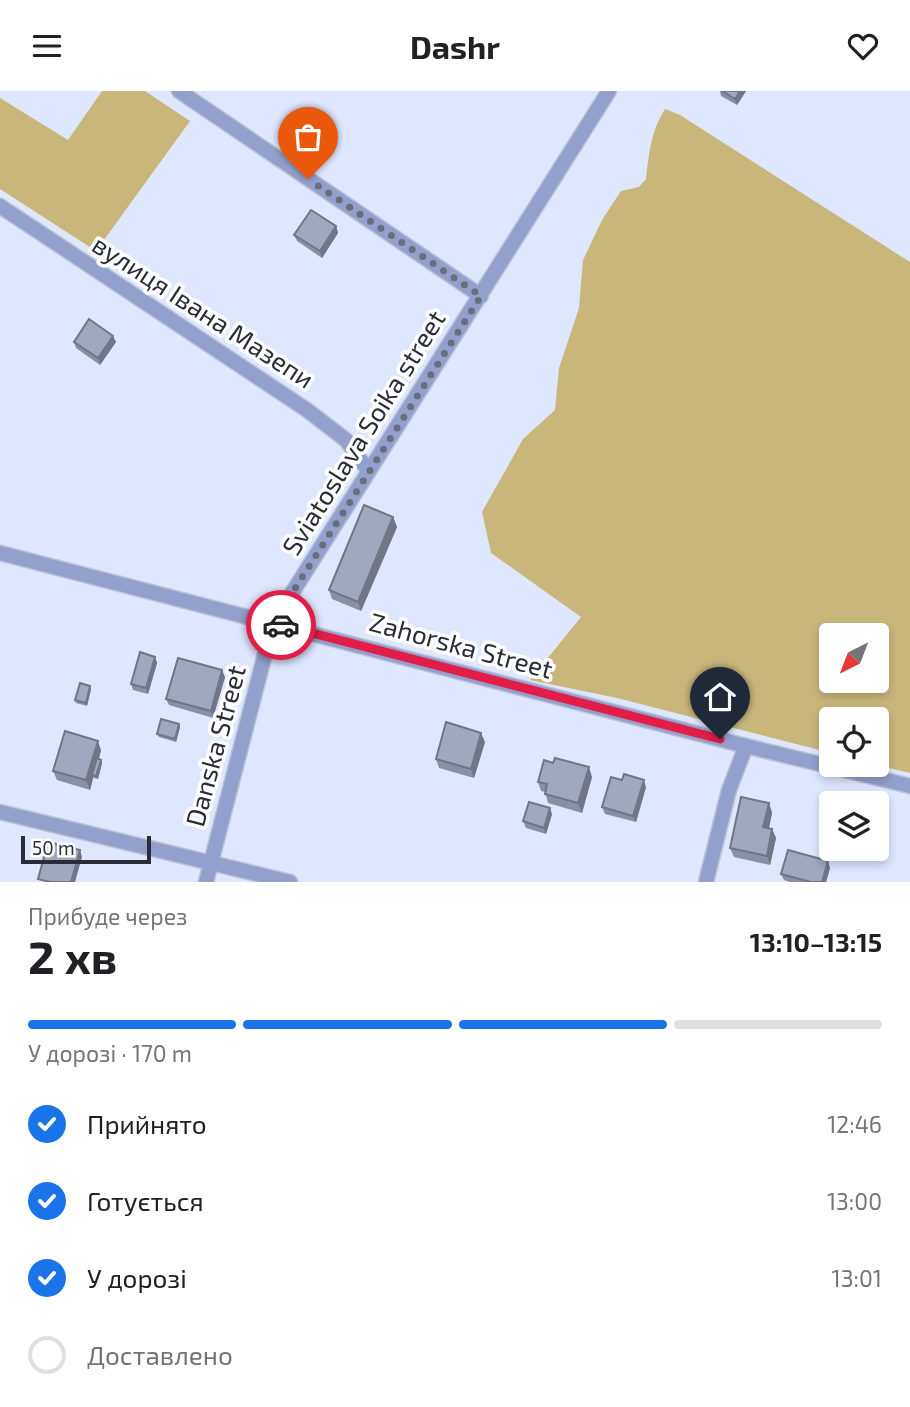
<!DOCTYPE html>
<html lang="uk">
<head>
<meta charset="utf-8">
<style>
  body { margin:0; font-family:"Exo 2",sans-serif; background:#f2f2f2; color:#202124; height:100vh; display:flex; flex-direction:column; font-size:26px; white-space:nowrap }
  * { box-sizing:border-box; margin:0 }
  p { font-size:23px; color:#757577 }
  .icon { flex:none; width:38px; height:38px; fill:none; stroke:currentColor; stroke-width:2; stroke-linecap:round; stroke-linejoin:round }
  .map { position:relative; height:791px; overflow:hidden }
  .panel { display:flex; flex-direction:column; background:#fff; flex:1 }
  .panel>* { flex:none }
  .needle { width:46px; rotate:222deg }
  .fabs { position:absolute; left:819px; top:532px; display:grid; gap:14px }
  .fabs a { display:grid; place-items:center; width:70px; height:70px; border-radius:7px; background:#fff; box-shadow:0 4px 10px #0003; font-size:35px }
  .scale { position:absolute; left:21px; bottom:18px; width:130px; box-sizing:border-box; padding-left:7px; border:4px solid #2a2d36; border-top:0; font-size:19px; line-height:24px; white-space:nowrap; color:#2a2d36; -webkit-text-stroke:5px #fff; paint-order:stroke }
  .pin { position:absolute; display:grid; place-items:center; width:60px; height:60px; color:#fff; margin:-72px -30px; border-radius:50% 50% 50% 0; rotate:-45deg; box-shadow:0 0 7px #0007 }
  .pin .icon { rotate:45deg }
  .courier { position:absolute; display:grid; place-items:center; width:70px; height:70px; margin:-35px; border:5px solid #e11d48; border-radius:50%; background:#fff; color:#222; box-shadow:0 2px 9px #0007 }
  .head em { font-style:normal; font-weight:700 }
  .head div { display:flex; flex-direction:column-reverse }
  .head { display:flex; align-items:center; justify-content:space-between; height:119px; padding:0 28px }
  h1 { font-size:46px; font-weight:700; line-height:52px }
  .bar { display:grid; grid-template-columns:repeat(4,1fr); gap:10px 7px; align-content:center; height:84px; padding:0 28px }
  .bar i { height:9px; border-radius:5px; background:#e0e0e0 }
  .bar .active { background:#1a73e8 }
  .bar p { grid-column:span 4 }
  ol { padding:0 28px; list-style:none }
  li { display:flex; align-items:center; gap:21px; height:77px }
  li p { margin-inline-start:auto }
  li .icon { padding:7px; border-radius:50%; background:#1a73e8; color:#fff; stroke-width:4 }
  li:last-child { color:#757577 }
  li i { width:38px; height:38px; border:4px solid #e0e0e0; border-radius:50% }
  header { display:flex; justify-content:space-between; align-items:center; height:91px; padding:0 28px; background:#fff; font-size:32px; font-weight:700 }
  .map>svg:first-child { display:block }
</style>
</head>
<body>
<header><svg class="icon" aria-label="menu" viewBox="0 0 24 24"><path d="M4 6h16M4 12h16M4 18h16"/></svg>Dashr<svg class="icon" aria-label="heart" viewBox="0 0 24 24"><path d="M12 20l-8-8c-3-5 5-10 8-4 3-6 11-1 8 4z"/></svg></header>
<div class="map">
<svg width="910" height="791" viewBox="0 0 910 791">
  <rect width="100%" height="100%" fill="#dfe7ff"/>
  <g fill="#c8b67b" fill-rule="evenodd">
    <path d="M102,0h43l45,30 -94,130 -96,-62v-91l68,42z"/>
    <path d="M665,18l15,6 230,147v511l-34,-8 1,-46h-46v34l-214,-55 -87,-18 51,-63 -90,-64 -9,-41 41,-73 32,-29 4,-42 20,-60 4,-48 19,-40 19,-29 18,-4 7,-8c3,-26 5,-48 19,-70zM831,544h46v46h-46z"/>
  </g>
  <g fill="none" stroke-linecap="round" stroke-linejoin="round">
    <defs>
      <g id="minor">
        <path d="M179,0l302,205"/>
        <path d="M0,115l307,204 39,30 22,30"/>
        <path d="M0,462l746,193 164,40"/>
        <path d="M0,721l290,70"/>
        <path d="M206,791l67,-259 336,-532"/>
        <path d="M706,791l23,-92 17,-44"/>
      </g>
    </defs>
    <use href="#minor" stroke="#bbc2d7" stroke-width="17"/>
    <use href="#minor" stroke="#93a0cd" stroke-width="14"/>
  </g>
  <g fill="#8a90a3">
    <path d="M720,0h26l-9,14 -16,-9z"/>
    <path d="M336,135l2,7 -16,25 -25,-17 -3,-6z"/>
    <path d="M74,251h42l-16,23 -24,-17z"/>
    <path d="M393,426l4,10 -36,84 -29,-12 -3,-9z"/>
    <path d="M155,566l2,6 -9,31 -15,-4 -2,-6z"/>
    <path d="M225,586l-12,41 -44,-13 -3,-6z"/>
    <path d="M91,598l-4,17 -11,-3 -1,-3z"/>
    <path d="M179,633l1,3 -4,15 -17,-5 -2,-3z"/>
    <path d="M485,651l-11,36 -35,-10 -3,-9z"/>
    <path d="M101,659l-2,9 3,4 -4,16 -5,-1 -3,12 -33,-10 -4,-9z"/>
    <path d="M592,686l-10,36 -34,-10 -3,-11 -4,-1 -3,-9z"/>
    <path d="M646,696l-10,35 -31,-8 -3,-7z"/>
    <path d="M769,712l3,10 -3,15 3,1 4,9 -6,27 -36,-8 -4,-9z"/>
    <path d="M552,723l-6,20 -20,-6 -3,-7z"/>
    <path d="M830,777l-4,14h-36l-6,-2 -3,-6z"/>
  </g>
  <g fill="#707685">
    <path d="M740,0h6l-9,14 -2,-6z"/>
    <path d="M336,135l2,7 -16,25 -2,-7z"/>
    <path d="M113,245l3,6 -16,23 -2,-7z"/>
    <path d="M393,426l4,10 -36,84 -3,-9z"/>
    <path d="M155,566l2,6 -9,31 -2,-6z"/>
    <path d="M222,579l3,7 -12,41 -2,-7z"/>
    <path d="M90,595l1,3 -4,17 -1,-3z"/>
    <path d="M179,633l1,3 -4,15 -1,-3z"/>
    <path d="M481,642l4,9 -11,36 -3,-9z"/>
    <path d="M98,650l3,9 -7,25h-2l1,3 -3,12 -4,-10z"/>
    <path d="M101,669l1,3 -4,16 -2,-3z"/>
    <path d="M589,676l3,10 -10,36 -4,-10z"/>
    <path d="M644,689l2,7 -10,35 -3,-6z"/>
    <path d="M769,712l3,10 -5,24 -4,-10z"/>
    <path d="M550,717l2,6 -6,20 -2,-6z"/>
    <path d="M772,738l4,9 -6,27 -3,-9z"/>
    <path d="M80,759l2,7 -7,25h-4z"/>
    <path d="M828,770l2,7 -4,14h-4z"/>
  </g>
  <g fill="#a0a8be" stroke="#707685" stroke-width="2">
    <path d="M722,0h18l-5,8z"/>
    <path d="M311,119l25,16 -16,25 -26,-16z"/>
    <path d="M89,228l24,17 -15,22 -24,-16z"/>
    <path d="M364,414l29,12 -35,85 -29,-12z"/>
    <path d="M140,561l15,5 -9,31 -15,-4z"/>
    <path d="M178,567l44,12 -11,41 -45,-12z"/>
    <path d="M80,592l10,3 -4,17 -11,-3z"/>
    <path d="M161,628l18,5 -4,15 -18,-5z"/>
    <path d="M446,631l35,11 -10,36 -35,-10z"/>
    <path d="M65,640l33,10 -12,39 -33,-9z"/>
    <path d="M97,667l4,2 -5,16 -4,-1z"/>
    <path d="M555,667l34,9 -11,36 -33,-9 2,-10 -9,-2 6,-22 9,3z"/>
    <path d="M624,683l20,6 -11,36 -31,-9 9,-30 11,3z"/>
    <path d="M741,706l28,6 -6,24 9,2 -5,27 -37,-8z"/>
    <path d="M529,711l21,6 -6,20 -21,-7z"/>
    <path d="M48,751l32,8 -9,32h-21l-12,-3z"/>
    <path d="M788,759l40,11 -6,21h-11l-30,-8z"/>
  </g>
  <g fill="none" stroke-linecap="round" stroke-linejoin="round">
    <path stroke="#696e7c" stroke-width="7" stroke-dasharray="0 12.6" d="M281,534l-8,-2 208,-327 -173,-117"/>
    <path stroke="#e11d48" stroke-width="9" d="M281,534l439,114"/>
  </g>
  <g text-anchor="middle" stroke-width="7" stroke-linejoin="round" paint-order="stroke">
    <g font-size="26" fill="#2a2d36" stroke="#fff">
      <text transform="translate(203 221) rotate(33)" y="9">вулиця Івана Мазепи</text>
      <text transform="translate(364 342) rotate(-58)" y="9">Sviatoslava Soika street</text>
      <text transform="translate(461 555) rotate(15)" y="9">Zahorska Street</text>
      <text transform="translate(216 655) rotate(-75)" y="9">Danska Street</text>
    </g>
  </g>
</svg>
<div class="fabs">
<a><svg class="needle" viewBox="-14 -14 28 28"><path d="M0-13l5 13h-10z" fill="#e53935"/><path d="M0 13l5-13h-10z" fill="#757577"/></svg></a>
<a><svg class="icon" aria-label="locate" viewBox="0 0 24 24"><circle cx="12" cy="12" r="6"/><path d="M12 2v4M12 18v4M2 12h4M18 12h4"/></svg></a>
<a><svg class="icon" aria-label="layers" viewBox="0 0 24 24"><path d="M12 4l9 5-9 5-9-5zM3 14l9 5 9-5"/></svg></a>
</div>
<div class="scale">50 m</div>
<div class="pin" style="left:308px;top:88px;background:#ea580c"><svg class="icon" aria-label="bag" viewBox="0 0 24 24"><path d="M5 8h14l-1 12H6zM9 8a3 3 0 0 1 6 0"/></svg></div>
<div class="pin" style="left:720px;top:648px;background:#1f2937"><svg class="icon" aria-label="home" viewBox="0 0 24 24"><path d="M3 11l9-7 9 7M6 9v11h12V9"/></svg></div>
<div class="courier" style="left:281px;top:534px"><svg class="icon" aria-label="car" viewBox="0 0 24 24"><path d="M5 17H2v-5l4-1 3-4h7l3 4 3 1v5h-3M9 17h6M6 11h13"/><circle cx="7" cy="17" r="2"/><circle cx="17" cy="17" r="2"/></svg></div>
</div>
<section class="panel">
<div class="head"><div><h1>2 хв</h1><p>Прибуде через</p></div><em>13:10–13:15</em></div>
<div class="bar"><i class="active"></i><i class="active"></i><i class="active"></i><i></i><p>У дорозі · 170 m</p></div>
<ol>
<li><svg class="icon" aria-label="check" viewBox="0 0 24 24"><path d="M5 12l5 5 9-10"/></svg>Прийнято<p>12:46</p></li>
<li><svg class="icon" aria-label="check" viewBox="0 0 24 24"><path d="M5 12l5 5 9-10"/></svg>Готується<p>13:00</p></li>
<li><svg class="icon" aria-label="check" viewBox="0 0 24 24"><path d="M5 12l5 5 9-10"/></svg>У дорозі<p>13:01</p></li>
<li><i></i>Доставлено</li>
</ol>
</section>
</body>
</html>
